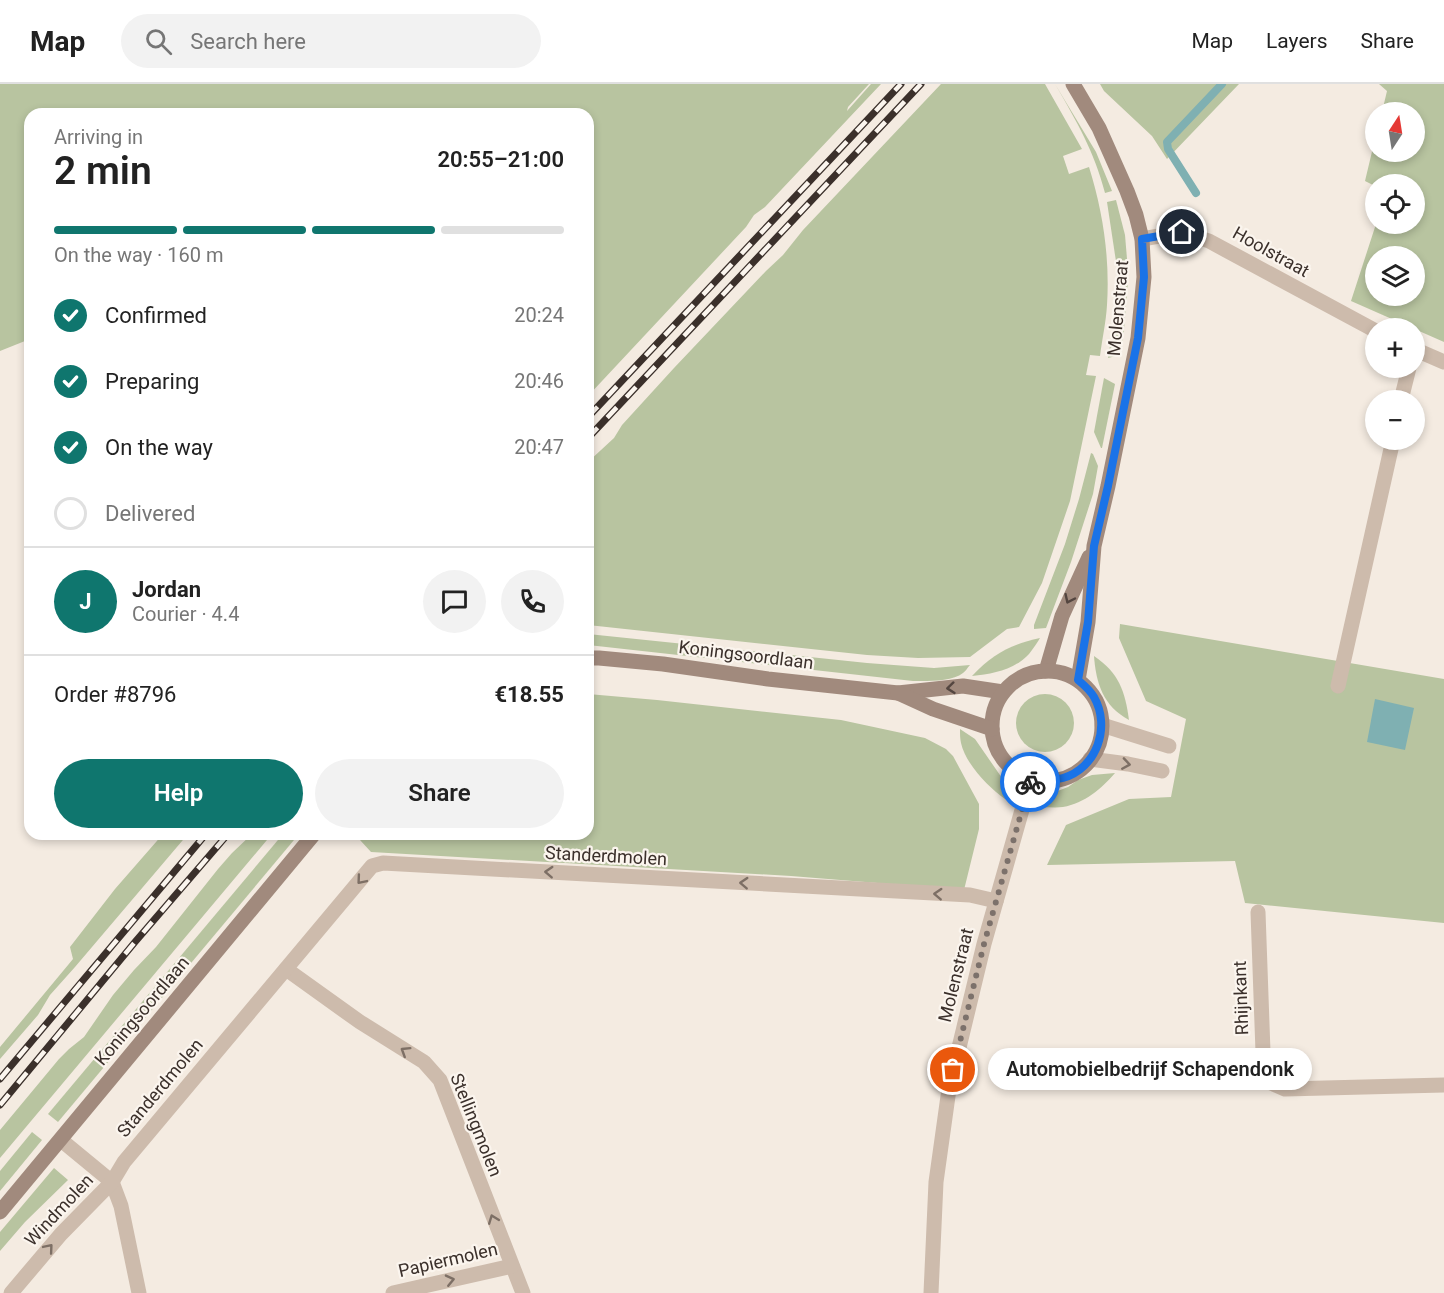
<!DOCTYPE html>
<html lang="en">
<head>
<meta charset="utf-8">
<style>
  body { margin:0; font-family:Roboto,sans-serif; background:#f2f2f2; color:#222; height:100vh; display:flex; flex-direction:column; font-size:22px; white-space:nowrap }
  * { box-sizing:border-box; margin:0 }
  p { font-size:20px; color:#767676 }
  .icon { flex:none; width:33px; height:33px; fill:none; stroke:currentColor; stroke-width:2; stroke-linecap:round; stroke-linejoin:round }
  .map { position:relative; flex:1; overflow:hidden }
  .panel { position:absolute; left:24px; top:24px; width:570px; height:732px; display:flex; flex-direction:column; background:#fff; border-radius:18px; box-shadow:0 3px 9px #0003 }
  .panel>* { flex:none }
  .needle { width:39px; rotate:12deg }
  .tools { position:absolute; left:1365px; top:18px; display:grid; gap:12px }
  .tools a { display:grid; place-items:center; width:60px; height:60px; border-radius:50%; background:#fff; box-shadow:0 3px 9px #0003; font-size:30px }
  .pin { position:absolute; display:grid; place-items:center; width:51px; height:51px; color:#fff; margin:-26px; border:3px solid #fff; border-radius:50%; box-shadow:0 2px 6px #0007 }
  .courier { position:absolute; display:grid; place-items:center; width:60px; height:60px; margin:-30px; border:4px solid #1a73e8; border-radius:50%; background:#fff; color:#222; box-shadow:0 2px 8px #0007 }
  .bubble { position:absolute; height:42px; border-radius:21px; background:#fff; box-shadow:0 3px 9px #0003; font-size:20px; font-weight:600; line-height:42px; text-align:center }
  .overview em { font-style:normal; font-weight:600 }
  .overview div { display:flex; flex-direction:column-reverse }
  .overview { display:flex; align-items:center; justify-content:space-between; height:102px; padding:0 30px }
  h1 { font-size:39px; font-weight:600; line-height:45px }
  .bar { display:grid; grid-template-columns:repeat(4,1fr); gap:9px 6px; align-content:center; height:72px; padding:0 30px }
  .bar i { height:8px; border-radius:4px; background:#e0e0e0 }
  .bar .active { background:#0f766e }
  .bar p { grid-column:span 4 }
  .line { display:flex; align-items:center; gap:15px; padding:0 30px; border-top:2px solid #e0e0e0 }
  .line div { flex:1 }
  .round { display:grid; place-items:center; flex:none; width:63px; height:63px; border-radius:32px; background:#f2f2f2 }
  ol { padding:0 30px; list-style:none }
  li { display:flex; align-items:center; gap:18px; height:66px }
  li p { margin-inline-start:auto }
  li .icon { padding:6px; border-radius:50%; background:#0f766e; color:#fff; stroke-width:4 }
  li:last-child { color:#767676 }
  li i { width:33px; height:33px; border:3px solid #e0e0e0; border-radius:50% }
  .action { display:flex; gap:12px; margin-top:auto; padding:12px 30px }
  .action a { flex:1; height:69px; border-radius:36px; background:#0f766e; color:#fff; font-size:24px; font-weight:600; line-height:69px; text-align:center }
  .action a+a { background:#f2f2f2; color:#222 }
  header { display:flex; align-items:center; gap:36px; box-sizing:border-box; height:84px; padding:0 30px; background:#fff; border-bottom:2px solid #e0e0e0 }
  header strong { font-size:28px }
  nav { display:flex; gap:33px; margin-inline-start:auto; font-size:21px }
  .search { width:420px; height:54px; background:#f2f2f2; display:flex; align-items:center; gap:15px; box-sizing:border-box; padding:0 21px; border-radius:33px; color:#767676; font-size:22px }
  .map>svg:first-child { display:block }
</style>
</head>
<body>
<header>
<strong>Map</strong>
<div class="search"><svg class="icon" aria-label="search" viewBox="0 0 24 24"><circle cx="10" cy="10" r="6"/><path d="M15 15l6 6"/></svg>Search here</div>
<nav><a>Map</a><a>Layers</a><a>Share</a></nav>
</header>
<div class="map">
<svg width="1444" height="1209" viewBox="0 0 1444 1209">
  <rect width="100%" height="100%" fill="#f4ebe1"/>
  <g fill="#b8c4a0" fill-rule="evenodd">
    <path d="M0,0h869l-21,23 -1,4 24,-27h10l-116,123 -11,8 -8,12 -158,169v-282h-558v225l-30,12z"/>
    <path d="M941,0h104l37,65 -19,7 6,18 20,-7c14,45 21,91 18,138 -1,17 -5,35 -7,51l-10,-1 -4,20 10,1 -26,125 -28,82 -23,44 -12,2 -37,28 -52,1 -51,-3 -279,-30v-163l26,-24 8,-13 52,-57 92,-97 17,-16 20,-25z"/>
    <path d="M1055,0l41,68 16,39 -7,2c-11,-42 -28,-71 -50,-109z"/>
    <path d="M1100,0h139l-72,75 -15,-23 -48,-45z"/>
    <path d="M1379,0h65v258l-93,-41 25,-77h38v-40h-38l-1,2 -10,-5 10,-42 1,13h38v-40h-32l5,-21zM1376,172h38v40h-38z"/>
    <path d="M1116,116l9,35 3,36h-10l-1,-3 -10,-66z"/>
    <path d="M1119,197h9l-4,49 -4,25 -12,3 5,-32 4,-42z"/>
    <path d="M1104,294l11,6 -13,64h-1l-7,-16z"/>
    <path d="M1091,369l2,1 5,12 -5,28 -22,68 -25,66 -12,1v-4l31,-81 14,-45z"/>
    <path d="M1120,540l324,55v244l-199,-20 -10,-42 -188,4 19,-40 63,-26 42,-2 15,-78 -40,-18 -27,-63z"/>
    <path d="M588,550l279,29 67,5 36,-3c-3,3 -4,6 -7,8 -11,9 -36,8 -50,8l-325,-36z"/>
    <path d="M1040,554c-3,5 -7,11 -11,16 -15,16 -36,20 -57,22 22,-23 38,-31 68,-38z"/>
    <path d="M1094,572c25,17 31,35 35,64 -26,-14 -33,-37 -35,-64z"/>
    <circle cx="1045" cy="639" r="29"/>
    <path d="M588,610l69,6 184,20 84,18 21,11 7,7 26,48v25l-15,61 -173,-14 -420,-24 -11,-12 5,-6h223z"/>
    <path d="M960,645l15,10 27,39 3,21c-16,-11 -40,-36 -44,-56 -1,-4 -1,-9 -1,-14z"/>
    <path d="M1115,689c-14,16 -30,30 -52,34 -7,1 -16,0 -24,0l16,-15 13,-5 10,-7 14,-5z"/>
    <path d="M163,750h25l-113,133 -25,28 -12,20 -38,44v-12l73,-88 -3,-12 45,-58z"/>
    <path d="M252,750h20l-272,324v-28l59,-71 10,-10 15,-12 29,-42 21,-25 22,-23 62,-78 14,-16z"/>
    <path d="M283,750h16l-241,288 -10,-8z"/>
    <path d="M32,1048l10,8 -42,51v-20z"/>
    <path d="M54,1084l14,12 -43,42 -25,29v-19z"/>
  </g>
  <path fill="#7fb0b2" d="M1375,615l39,9 -9,42 -38,-8z"/>
  <g fill="none" stroke-linecap="round" stroke-linejoin="round">
    <path stroke="#7fb0b2" stroke-width="8" d="M1196,109l-28,-44 -1,-7 55,-58"/>
    <g stroke="#cdbbac" stroke-width="15">
      <path d="M1142,155l40,-7 27,9 167,90"/>
      <path d="M1414,265l30,13"/>
      <path d="M1401,316l8,-32"/>
      <path d="M1338,602l55,-246"/>
      <path d="M1102,641l67,21"/>
      <path d="M1090,675l38,5 34,7"/>
      <path d="M1258,828l6,168 21,9 159,-4"/>
      <path d="M286,885l74,53 64,40 16,18 83,213"/>
      <path d="M61,1056l51,42 9,24 18,87"/>
      <path d="M11,1209l50,-59 51,-52 12,-20 248,-296 11,-3 587,32 26,6"/>
      <path d="M393,1209l119,-27"/>
      <path d="M931,1209l5,-111 13,-93 35,-145 47,-166"/>
    </g>
    <g stroke="#a18a7d" stroke-width="15">
      <path d="M1073,0l26,44 28,63 9,24 6,24 2,38 -6,61 -30,148 -14,60 -6,76 -10,58"/>
      <path d="M588,574h11l64,6 105,15 130,14 65,-7 40,6"/>
      <path d="M1046,587l16,-55 27,-59"/>
      <circle cx="1047" cy="642" r="55"/>
      <path d="M898,609l35,16 59,20"/>
      <path d="M0,1128l314,-378"/>
    </g>
    <defs>
      <g id="rail">
        <path d="M588,333l313,-333"/>
        <path d="M588,354l333,-354"/>
        <path d="M0,995l206,-245"/>
        <path d="M0,1021l135,-163 93,-108"/>
      </g>
    </defs>
    <use href="#rail" stroke="#3b302b" stroke-width="7"/>
    <use href="#rail" stroke="#fbf5ee" stroke-width="4.5" stroke-dasharray="14" stroke-linecap="butt"/>
  </g>
  <defs><path id="oneway-chevron" d="M-2-3.5L2.5 0L-2 3.5" fill="none" stroke-width="1.6" stroke-linecap="round" stroke-linejoin="round" transform="scale(1.5)"/></defs>
  <g stroke="#544640">
    <use href="#oneway-chevron" transform="translate(1069 515) rotate(115)"/>
    <use href="#oneway-chevron" transform="translate(951 604) rotate(174)"/>
  </g>
  <g stroke="#7d6f65">
    <use href="#oneway-chevron" transform="translate(1126 680) rotate(9)"/>
    <use href="#oneway-chevron" transform="translate(549 788) rotate(-177)"/>
    <use href="#oneway-chevron" transform="translate(361 796) rotate(130)"/>
    <use href="#oneway-chevron" transform="translate(744 799) rotate(-177)"/>
    <use href="#oneway-chevron" transform="translate(938 810) rotate(-177)"/>
    <use href="#oneway-chevron" transform="translate(405 967) rotate(-148)"/>
    <use href="#oneway-chevron" transform="translate(493 1135) rotate(-111)"/>
    <use href="#oneway-chevron" transform="translate(49 1164) rotate(-50)"/>
    <use href="#oneway-chevron" transform="translate(450 1196) rotate(-13)"/>
  </g>
  <g fill="none" stroke-linecap="round" stroke-linejoin="round">
    <path stroke="#7c716b" stroke-width="6" stroke-dasharray="0 10.8" d="M953,986l31,-126 46,-162"/>
    <path stroke="#1a73e8" stroke-width="8" d="M1030,698v-4c11,2 22,3 33,0 34,-10 48,-51 31,-81 -4,-7 -10,-12 -16,-17l10,-58 6,-76 14,-60 30,-148 6,-61 -2,-38 40,-7"/>
  </g>
  <g text-anchor="middle" stroke-width="4.5" stroke-linejoin="round" paint-order="stroke">
    <g font-size="18" fill="#3b302b" stroke="#fbf5ee">
      <text transform="translate(1271 168) rotate(29)" y="6">Hoolstraat</text>
      <text transform="translate(1118 224) rotate(-85)" y="6">Molenstraat</text>
      <text transform="translate(746 571) rotate(7)" y="6">Koningsoordlaan</text>
      <text transform="translate(606 772) rotate(3)" y="6">Standerdmolen</text>
      <text transform="translate(956 891) rotate(-76)" y="6">Molenstraat</text>
      <text transform="translate(1241 914) rotate(-92)" y="6">Rhijnkant</text>
      <text transform="translate(142 927) rotate(-50)" y="6">Koningsoordlaan</text>
      <text transform="translate(160 1004) rotate(-50)" y="6">Standerdmolen</text>
      <text transform="translate(476 1041) rotate(68)" y="6">Stellingmolen</text>
      <text transform="translate(59 1126) rotate(-47)" y="6">Windmolen</text>
      <text transform="translate(448 1176) rotate(-13)" y="6">Papiermolen</text>
    </g>
  </g>
</svg>
<div class="tools">
<a><svg class="needle" viewBox="-14 -14 28 28"><path d="M0-13l5 13h-10z" fill="#e53935"/><path d="M0 13l5-13h-10z" fill="#767676"/></svg></a>
<a><svg class="icon" aria-label="locate" viewBox="0 0 24 24"><circle cx="12" cy="12" r="6"/><path d="M12 2v4M12 18v4M2 12h4M18 12h4"/></svg></a>
<a><svg class="icon" aria-label="layers" viewBox="0 0 24 24"><path d="M12 4l9 5-9 5-9-5zM3 14l9 5 9-5"/></svg></a>
<a>+</a>
<a>−</a>
</div>
<div class="pin" style="left:953px;top:986px;background:#ea580c"><svg class="icon" aria-label="bag" viewBox="0 0 24 24"><path d="M5 8h14l-1 12H6zM9 8a3 3 0 0 1 6 0"/></svg></div>
<div class="pin" style="left:1182px;top:148px;background:#1f2937"><svg class="icon" aria-label="home" viewBox="0 0 24 24"><path d="M3 11l9-7 9 7M6 9v11h12V9"/></svg></div>
<div class="courier" style="left:1030px;top:698px"><svg class="icon" aria-label="bike" viewBox="0 0 24 24"><circle cx="6" cy="16" r="4"/><circle cx="18" cy="16" r="4"/><path d="M6 16l4-8h5l3 8M10 8l3 8H6M13 5h3"/></svg></div>
<div class="bubble" style="left:988px;top:964px;width:324px">Automobielbedrijf Schapendonk</div>
<section class="panel">
<div class="overview"><div><h1>2 min</h1><p>Arriving in</p></div><em>20:55–21:00</em></div>
<div class="bar"><i class="active"></i><i class="active"></i><i class="active"></i><i></i><p>On the way · 160 m</p></div>
<ol>
<li><svg class="icon" aria-label="check" viewBox="0 0 24 24"><path d="M5 12l5 5 9-10"/></svg>Confirmed<p>20:24</p></li>
<li><svg class="icon" aria-label="check" viewBox="0 0 24 24"><path d="M5 12l5 5 9-10"/></svg>Preparing<p>20:46</p></li>
<li><svg class="icon" aria-label="check" viewBox="0 0 24 24"><path d="M5 12l5 5 9-10"/></svg>On the way<p>20:47</p></li>
<li><i></i>Delivered</li>
</ol>
<div class="line" style="height:108px"><b class="round" style="background:#0f766e;color:#fff">J</b><div><b>Jordan</b><p>Courier · 4.4</p></div><a class="round"><svg class="icon" aria-label="chat" viewBox="0 0 24 24"><path d="M4 5h16v11H9l-5 4z"/></svg></a><a class="round"><svg class="icon" aria-label="phone" viewBox="0 0 24 24"><path d="M5 4h4l2 5-3 2q2 4 5 5l2-3 5 2v4C11 20 4 13 5 4z"/></svg></a></div>
<div class="line" style="height:78px"><div>Order #8796</div><b>€18.55</b></div>
<div class="action"><a>Help</a><a>Share</a></div>
</section>
</div>
</body>
</html>
